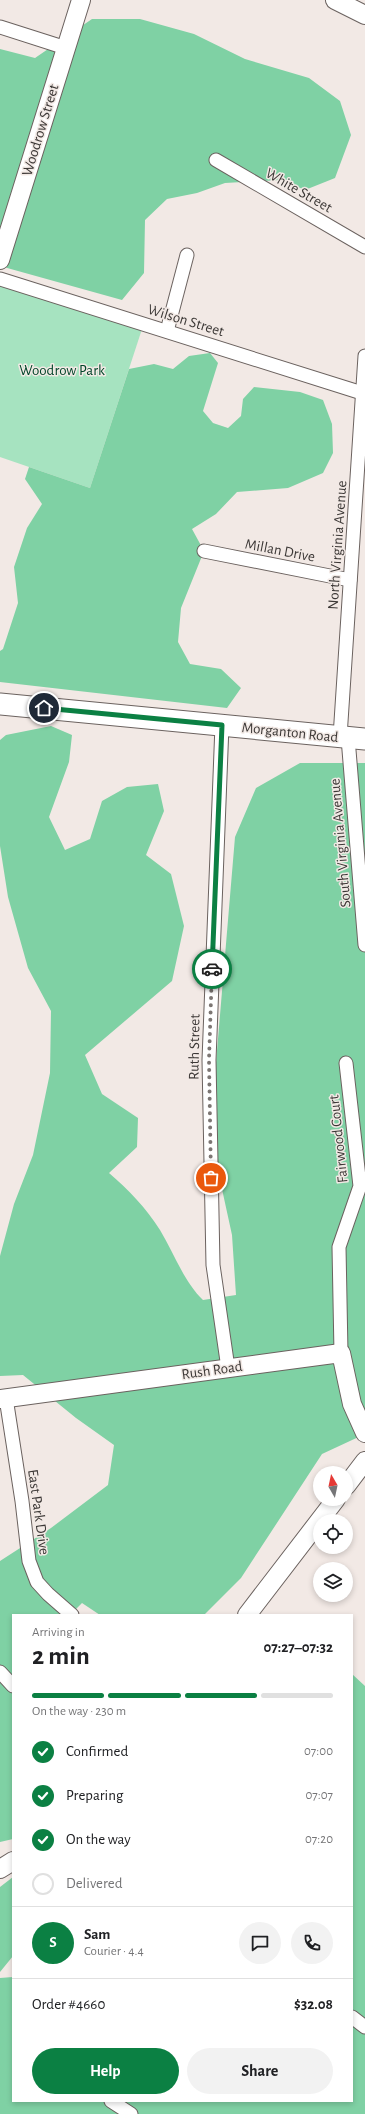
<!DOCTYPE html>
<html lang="en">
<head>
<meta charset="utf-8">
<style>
  body { margin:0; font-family:"Alegreya Sans",sans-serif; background:#f2f2f2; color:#202124; height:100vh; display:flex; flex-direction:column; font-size:15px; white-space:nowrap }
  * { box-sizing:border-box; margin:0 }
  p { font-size:13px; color:#757577 }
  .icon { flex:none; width:22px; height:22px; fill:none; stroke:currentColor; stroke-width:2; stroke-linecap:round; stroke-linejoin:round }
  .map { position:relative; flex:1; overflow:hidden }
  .details { position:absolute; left:12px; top:1614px; width:341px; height:488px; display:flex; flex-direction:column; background:#fff; border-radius:0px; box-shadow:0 2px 6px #0003 }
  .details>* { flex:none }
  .needle { width:26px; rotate:351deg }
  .buttons { position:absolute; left:313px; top:1466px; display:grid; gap:8px }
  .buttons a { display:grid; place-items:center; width:40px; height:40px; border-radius:50%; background:#fff; box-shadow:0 2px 6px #0003; font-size:20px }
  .pin { position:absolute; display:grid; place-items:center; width:34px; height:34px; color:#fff; margin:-17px; border:2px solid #fff; border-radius:50%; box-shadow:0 1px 4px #0007 }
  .courier { position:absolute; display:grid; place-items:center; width:40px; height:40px; margin:-20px; border:3px solid #0b8043; border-radius:50%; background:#fff; color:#222; box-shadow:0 1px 5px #0007 }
  .head em { font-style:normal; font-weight:600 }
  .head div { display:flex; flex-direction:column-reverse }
  .head { display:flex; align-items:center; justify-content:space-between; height:68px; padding:0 20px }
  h1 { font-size:26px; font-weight:600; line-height:30px }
  .bar { display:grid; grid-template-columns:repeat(4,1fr); gap:6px 4px; align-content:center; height:48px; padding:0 20px }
  .bar i { height:5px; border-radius:3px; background:#e0e0e0 }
  .bar .active { background:#0b8043 }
  .bar p { grid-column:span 4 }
  .line { display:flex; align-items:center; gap:10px; padding:0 20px; border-top:1px solid #e0e0e0 }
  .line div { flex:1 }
  .round { display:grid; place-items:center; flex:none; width:42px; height:42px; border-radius:21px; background:#f2f2f2 }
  ol { padding:0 20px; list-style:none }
  li { display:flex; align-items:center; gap:12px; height:44px }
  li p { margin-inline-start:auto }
  li .icon { padding:4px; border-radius:50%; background:#0b8043; color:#fff; stroke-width:4 }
  li:last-child { color:#757577 }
  li i { width:22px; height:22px; border:2px solid #e0e0e0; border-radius:50% }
  .primary-button { display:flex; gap:8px; margin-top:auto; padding:8px 20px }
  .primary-button a { flex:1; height:46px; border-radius:24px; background:#0b8043; color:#fff; font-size:16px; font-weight:600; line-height:46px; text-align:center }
  .primary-button a+a { background:#f2f2f2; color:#202124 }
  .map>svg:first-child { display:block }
</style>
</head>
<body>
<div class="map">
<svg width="365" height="2114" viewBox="0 0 365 2114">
  <rect width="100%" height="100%" fill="#f2e9e5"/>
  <path fill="#a6e3c0" d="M0,285l142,44 -52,159 -90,-31z"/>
  <g fill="#7fd1a4">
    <path d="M92,19h48l54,15 51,25 64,19 31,23 11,34 -16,43 -30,12 -24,-10 -56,3 -28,10 -30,6 -22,21 -1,53 -22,27 -122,-34v-217l35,9z"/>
    <path d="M210,353l8,10 -15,48 10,12 15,5 13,-12 2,-17 11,-12 46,5 23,8 9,24 1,29 -10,20 -35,15 -51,4 -21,22 -24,15 12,22 -23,57 -3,34 12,22 31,5 20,19 -14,20 -227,-26v-31l3,-2 15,-46 -4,-36 13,-39 15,-24 -17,-25 4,-12 61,21 39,-119 25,-5 19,5 16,-13z"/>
    <path d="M51,726l21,9 -3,27 -20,55 16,33 25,-11 12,-38 25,-14 31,-3 6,27 -18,44 25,19 13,52 -12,55 -87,74 17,39 36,24 -1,29 -28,26c20,17 37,35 51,57 14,23 24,52 43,70l33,-5 -4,-60 -22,-101 25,-297 21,-49 44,-25h65v671l-43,20 -81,124 -37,37h-104l-18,-12 -12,12h-57v224l-13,3v-281l51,-33 57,-43 6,-40 -38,-27 -53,-43 -23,1v-120l14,-52 19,-49 17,-82 1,-62 -23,-43 -20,-71 -8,-51v-106l6,-5z"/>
    <path d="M352,1674l13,12v428h-365v-136l13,-1v124h339z"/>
    <path d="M13,1877v79l-13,16v-85z"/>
  </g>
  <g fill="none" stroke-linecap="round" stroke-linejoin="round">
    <defs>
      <g id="street">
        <path d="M0,27l66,21"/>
        <path d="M216,160l149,87"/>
        <path d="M0,279l362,114"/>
        <path d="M167,331l20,-76"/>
        <path d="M204,551l146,29"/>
        <path d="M222,725l-13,335 4,205 15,103"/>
        <path d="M340,737l25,-381"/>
        <path d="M348,738l17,207"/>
        <path d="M341,1353l-2,-106 21,-61 -14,-123"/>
        <path d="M6,1398l16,103 7,60 8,21 11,12 24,21"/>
        <path d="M0,1672l13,14"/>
        <path d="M352,2017l13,10"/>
        <path d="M111,2101l20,13"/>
      </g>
      <g id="secondary">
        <path d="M335,0l30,15"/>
        <path d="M0,260l81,-260"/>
        <path d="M0,1399l341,-46 11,51 13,29"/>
        <path d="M346,1486l19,-25"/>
        <path d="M247,1615l89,-116"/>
        <path d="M0,1869l13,-8"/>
      </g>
      <path id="primary" d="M0,704l365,35"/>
    </defs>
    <use href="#street" stroke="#6b625f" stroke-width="15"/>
    <use href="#secondary" stroke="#6b625f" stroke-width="20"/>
    <use href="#primary" stroke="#6b625f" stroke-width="23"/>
    <use href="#street" stroke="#fff" stroke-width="13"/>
    <use href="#secondary" stroke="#fff" stroke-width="18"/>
    <use href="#primary" stroke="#fff" stroke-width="21"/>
  </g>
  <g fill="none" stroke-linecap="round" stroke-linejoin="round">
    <path stroke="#7c7673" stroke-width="4" stroke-dasharray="0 7.2" d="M211,1178l-2,-118 3,-91"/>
    <path stroke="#0b8043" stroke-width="5" d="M44,708l178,17 -10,244"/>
  </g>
  <g text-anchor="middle" stroke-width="3" stroke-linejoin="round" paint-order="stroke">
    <g font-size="15" fill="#3c3836" stroke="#f2e9e5">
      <text transform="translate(40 130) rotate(-73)" y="5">Woodrow Street</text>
      <text transform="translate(299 190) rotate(30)" y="5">White Street</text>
      <text transform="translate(186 320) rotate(17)" y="5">Wilson Street</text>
      <text transform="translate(337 545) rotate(-86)" y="5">North Virginia Avenue</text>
      <text transform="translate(280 550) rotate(11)" y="5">Millan Drive</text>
      <text transform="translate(290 732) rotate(6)" y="5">Morganton Road</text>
      <text transform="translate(340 843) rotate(-95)" y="5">South Virginia Avenue</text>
      <text transform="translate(194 1047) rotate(-89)" y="5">Ruth Street</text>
      <text transform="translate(338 1139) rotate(-96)" y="5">Fairwood Court</text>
      <text transform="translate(212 1370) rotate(-8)" y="5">Rush Road</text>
      <text transform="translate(39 1512) rotate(82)" y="5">East Park Drive</text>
    </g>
    <g font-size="15" fill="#004529" stroke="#f2e9e5">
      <text x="62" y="375">Woodrow Park</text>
    </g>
  </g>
</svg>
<div class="buttons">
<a><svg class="needle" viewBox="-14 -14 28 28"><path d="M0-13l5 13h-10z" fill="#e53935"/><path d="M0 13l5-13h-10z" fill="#757577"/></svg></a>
<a><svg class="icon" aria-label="locate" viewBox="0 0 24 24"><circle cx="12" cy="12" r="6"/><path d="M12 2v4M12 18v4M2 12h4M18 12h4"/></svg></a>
<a><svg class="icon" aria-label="layers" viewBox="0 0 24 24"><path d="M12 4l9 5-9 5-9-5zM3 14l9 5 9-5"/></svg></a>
</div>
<div class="pin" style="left:211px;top:1178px;background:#ea580c"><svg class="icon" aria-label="bag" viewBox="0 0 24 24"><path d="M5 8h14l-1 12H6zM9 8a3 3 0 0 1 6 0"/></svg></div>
<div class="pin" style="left:44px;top:708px;background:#1f2937"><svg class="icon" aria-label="home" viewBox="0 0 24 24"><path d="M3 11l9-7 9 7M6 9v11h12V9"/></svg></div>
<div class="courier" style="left:212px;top:969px"><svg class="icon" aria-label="car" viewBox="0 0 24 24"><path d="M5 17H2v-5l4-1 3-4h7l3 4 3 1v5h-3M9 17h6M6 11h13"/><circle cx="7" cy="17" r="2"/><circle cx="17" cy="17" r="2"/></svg></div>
<section class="details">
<div class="head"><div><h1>2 min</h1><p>Arriving in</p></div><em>07:27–07:32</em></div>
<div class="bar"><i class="active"></i><i class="active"></i><i class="active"></i><i></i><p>On the way · 230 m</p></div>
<ol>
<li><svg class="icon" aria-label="check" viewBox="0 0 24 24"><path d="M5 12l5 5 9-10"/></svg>Confirmed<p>07:00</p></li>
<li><svg class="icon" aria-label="check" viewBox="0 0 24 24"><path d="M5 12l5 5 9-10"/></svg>Preparing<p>07:07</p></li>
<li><svg class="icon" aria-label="check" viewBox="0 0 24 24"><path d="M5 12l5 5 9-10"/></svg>On the way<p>07:20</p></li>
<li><i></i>Delivered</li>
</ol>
<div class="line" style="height:72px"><b class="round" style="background:#0b8043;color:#fff">S</b><div><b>Sam</b><p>Courier · 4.4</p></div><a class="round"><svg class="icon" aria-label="chat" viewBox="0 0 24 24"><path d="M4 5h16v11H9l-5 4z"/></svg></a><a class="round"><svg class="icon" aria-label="phone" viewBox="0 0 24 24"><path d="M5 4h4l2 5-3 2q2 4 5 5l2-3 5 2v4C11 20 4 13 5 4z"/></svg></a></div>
<div class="line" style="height:52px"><div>Order #4660</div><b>$32.08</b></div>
<div class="primary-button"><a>Help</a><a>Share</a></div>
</section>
</div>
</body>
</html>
